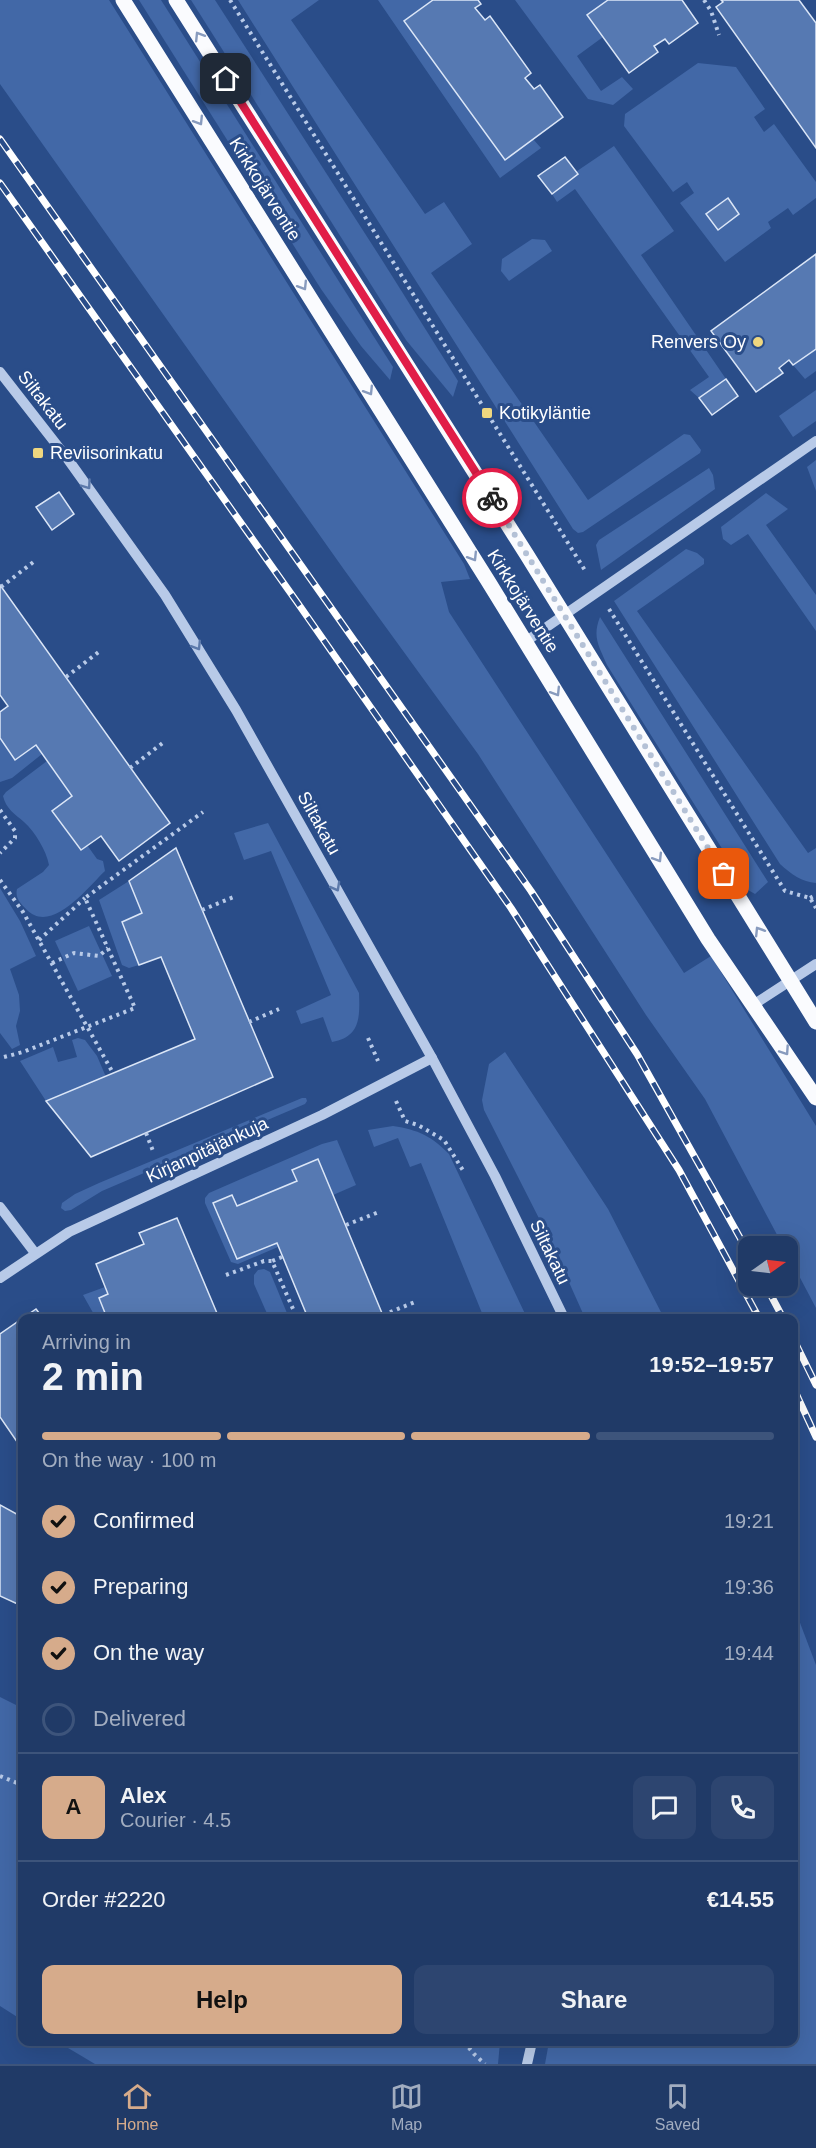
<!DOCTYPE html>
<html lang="en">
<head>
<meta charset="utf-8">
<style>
  body { margin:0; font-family:Helvetica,sans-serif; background:#2d4570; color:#f1f3f6; height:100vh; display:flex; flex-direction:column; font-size:22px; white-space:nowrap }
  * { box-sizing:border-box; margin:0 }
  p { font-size:20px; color:#a2adc0 }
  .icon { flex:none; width:33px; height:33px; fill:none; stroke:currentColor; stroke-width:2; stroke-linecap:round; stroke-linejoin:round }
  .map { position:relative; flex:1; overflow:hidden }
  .side { position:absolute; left:18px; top:1314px; width:780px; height:732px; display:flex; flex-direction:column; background:#203a67; border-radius:12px; box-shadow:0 6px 24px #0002,0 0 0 2px #3d547b }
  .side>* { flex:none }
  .needle { width:39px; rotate:76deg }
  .fabs { position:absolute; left:738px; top:1236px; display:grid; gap:12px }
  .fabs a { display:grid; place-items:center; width:60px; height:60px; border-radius:12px; background:#203a67; box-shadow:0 6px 24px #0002,0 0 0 2px #3d547b; font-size:30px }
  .pin { position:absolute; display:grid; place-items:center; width:51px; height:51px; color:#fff; margin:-26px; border-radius:12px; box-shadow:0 3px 9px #0006 }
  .courier { position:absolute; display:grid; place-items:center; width:60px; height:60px; margin:-30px; border:4px solid #e11d48; border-radius:50%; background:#fff; color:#222; box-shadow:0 2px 8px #0007 }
  .summary em { font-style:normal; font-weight:700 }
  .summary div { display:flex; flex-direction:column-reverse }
  .summary { display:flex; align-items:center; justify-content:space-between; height:102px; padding:0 24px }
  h1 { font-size:39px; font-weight:700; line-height:45px }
  .bar { display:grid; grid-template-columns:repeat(4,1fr); gap:9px 6px; align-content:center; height:72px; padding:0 24px }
  .bar i { height:8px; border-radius:4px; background:#3d547b }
  .bar .current { background:#d6ab8b }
  .bar p { grid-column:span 4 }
  .line { display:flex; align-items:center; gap:15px; padding:0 24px; border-top:2px solid #3d547b }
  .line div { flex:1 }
  .round { display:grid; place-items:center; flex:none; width:63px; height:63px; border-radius:12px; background:#2d4570 }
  ol { padding:0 24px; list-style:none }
  li { display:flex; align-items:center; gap:18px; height:66px }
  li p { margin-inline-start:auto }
  li .icon { padding:6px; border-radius:50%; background:#d6ab8b; color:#111; stroke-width:4 }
  li:last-child { color:#a2adc0 }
  li i { width:33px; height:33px; border:3px solid #3d547b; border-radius:50% }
  .button { display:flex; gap:12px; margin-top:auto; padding:12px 24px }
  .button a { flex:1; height:69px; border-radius:12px; background:#d6ab8b; color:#111; font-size:24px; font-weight:700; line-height:69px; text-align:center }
  .button a+a { background:#2d4570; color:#f1f3f6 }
  .dock { display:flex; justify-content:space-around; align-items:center; height:84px; border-top:2px solid #3d547b; background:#203a67; font-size:16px; color:#a2adc0 }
  .dock a { display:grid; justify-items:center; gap:3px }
  .dock .current { color:#d6ab8b }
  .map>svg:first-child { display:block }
</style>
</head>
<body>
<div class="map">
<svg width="816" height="2064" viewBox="0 0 816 2064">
  <rect width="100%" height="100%" fill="#2a4d89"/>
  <g fill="#4268a7">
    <path d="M0,0h109l355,564 6,15 -29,3 8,30 235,361 27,-17 105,170v182l-28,-53v-9h-5l-78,-147 -59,-84 -168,-261 -133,-183 -345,-487z"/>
    <path d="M139,0h22l232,367 -3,13 -29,-34 -40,-57z"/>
    <path d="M191,0h24l167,260 76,121 -5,16 -47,-57z"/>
    <path d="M238,0h81l-28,20 134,194 19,-12 28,42 -41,29 157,227 96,-66 6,1 11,15 -1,3 -117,79 -5,1 -5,-4z"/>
    <path d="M378,0h55l73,159 27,-20 8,9 -41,30z"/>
    <path d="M515,0h93l-5,37 -26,19 24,35 21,-14 11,12 -20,16 -25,-6z"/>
    <path d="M698,63l38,4 29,42 -11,8 10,15 10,-8 42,58v16l-23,17 -5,-7 -20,14 3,6 -46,34 -45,-59 14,-10 -7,-11 -14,10 -49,-66 1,-12z"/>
    <path d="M614,146l60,85 -33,24 85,124 -27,19 -9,-8 19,-13 -134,-188 -18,13 -5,-8 26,-19 -2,-3 4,-3z"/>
    <path d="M532,239l13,1 7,11 -43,30 -8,-10 1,-12z"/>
    <path d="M816,349v22l-11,8 -12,-14z"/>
    <path d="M816,390v31l-23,16 -14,-21z"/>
    <path d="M816,460v31l-9,-24z"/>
    <path d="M709,468l4,7 2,14 -114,81 -5,-25 3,-5z"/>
    <path d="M766,493l22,16 -22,16 50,70v36l-68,-97 -17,11 -8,-6 -2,-12z"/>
    <path d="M686,549l11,4 7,6v5l-67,47 171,242 8,-5v35c-14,-1 -25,-9 -36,-19l-166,-263z"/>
    <path d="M600,617l168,265 -13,12 -7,-4 -141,-225c-8,-19 -15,-28 -7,-48z"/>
    <path d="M0,738l15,22 21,-15 6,9 -30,24 -12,4z"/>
    <path d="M47,761l25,35 -20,15 28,39 7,-5 10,14 6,2 2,10c-17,16 -54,65 -79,38 -6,-6 -11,-11 -9,-20l26,-17 6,-7c-3,-15 -14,-33 -25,-43 -9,-8 -18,-13 -21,-26l3,-4z"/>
    <path d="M268,823l91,170c1,25 1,44 -27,49l-9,-25 -22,7 -5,-13 35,-16 -60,-144 -27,9 -10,-27z"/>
    <path d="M129,881l13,32 -20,9 17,43 -10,3 -7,-3 -23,-65z"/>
    <path d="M0,888l20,33 16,35 -26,13 9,26 1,16 -4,15 4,19 -8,4 -12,-16z"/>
    <path d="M89,926l23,50 -34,15 -23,-50z"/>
    <path d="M78,1038l7,2 12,16 9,21 -60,24 -26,-40 33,-14 5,15 19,-5 -5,-17z"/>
    <path d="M505,1052l103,157 56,109h-79l-34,-76 -67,-132 -2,-10 7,-36z"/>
    <path d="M302,1098h4l1,3 -2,3 -203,87 -31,19 -6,1 -4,-3 1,-5 13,-9 24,-11z"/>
    <path d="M393,1126c26,4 38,10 56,28l78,164h-43l-63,-155 -11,4 -12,-29 -24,9 -6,-17z"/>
    <path d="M337,1140l19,45 -23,10 -15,-36 -25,11 4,11 -60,25 -5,-11 -18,8 23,56 40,-16 1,4 -40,17 -7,-2 -26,-59v-5l4,-5 113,-49z"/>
    <path d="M264,1269l6,3 19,46h-20l-15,-34v-9l4,-5z"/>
    <path d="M105,1287l3,7 -9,4 8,20h-11l-13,-23z"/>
    <path d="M794,1607l22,58v399h-271l4,-22h245z"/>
    <path d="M0,1697l22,11v312l-22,-14z"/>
    <path d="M58,2042h442l-2,22h-403z"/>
  </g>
  <g fill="#5679b2" stroke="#dbe6f7" stroke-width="1.5">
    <path d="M433,0h45l3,4 -6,4 10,12 5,-4 41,57 -6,5 9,11 6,-4 23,32 -58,43 -101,-139z"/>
    <path d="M608,0h74l16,23 -29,21 -4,-5 -11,7 4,6 -29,21 -42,-58z"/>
    <path d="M721,0h78l17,23v125l-100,-141 7,-5z"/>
    <path d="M565,157l13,17 -26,20 -14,-18z"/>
    <path d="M728,198l11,16 -21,16 -12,-16z"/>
    <path d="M816,254v95l-23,16 -4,-5 -10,8 4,5 -27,19 -45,-61z"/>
    <path d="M726,379l12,17 -26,19 -13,-17z"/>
    <path d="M59,492l15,22 -22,16 -16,-23z"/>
    <path d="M0,585l170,238 -51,38 -18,-25 -20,14 -29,-39 20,-15 -36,-51 -21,15 -15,-22v-26l8,-6 -8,-11z"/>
    <path d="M176,848l97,229 -182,80 -45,-56 149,-62 -34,-82 -22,8 -17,-43 20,-9 -13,-32z"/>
    <path d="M318,1159l15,36 51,123h-76l-31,-75 -40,16 -24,-56 19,-8 5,11 60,-25 -5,-11z"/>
    <path d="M177,1218l42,100h-112l-8,-20 9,-4 -12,-30 48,-20 -5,-11z"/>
    <path d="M36,1309l7,9h-21v131l-22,-32v-83z"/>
    <path d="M0,1505l22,12v89l-22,-10z"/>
  </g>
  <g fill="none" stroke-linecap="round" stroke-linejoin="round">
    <g stroke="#b8cae8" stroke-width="4" stroke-dasharray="3 4.5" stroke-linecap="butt">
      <path d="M230,0l356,572"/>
      <path d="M704,0l7,11 8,24"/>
      <path d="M1,587l35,-27"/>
      <path d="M609,609l176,282 25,7 6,10"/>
      <path d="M66,677l34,-26"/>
      <path d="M130,768l34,-26"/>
      <path d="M0,810l15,21v7l-15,15"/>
      <path d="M0,880l23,32 90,161"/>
      <path d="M810,898l6,-3"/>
      <path d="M202,910l34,-14"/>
      <path d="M39,940l46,-42"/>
      <path d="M52,963l22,-10 25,3 9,-8"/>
      <path d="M249,1022l30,-13"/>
      <path d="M368,1038l10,23"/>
      <path d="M4,1057l19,-5 112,-44 -50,-110 118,-86"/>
      <path d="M396,1101l9,20 13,4 26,15 20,32"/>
      <path d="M146,1133l7,18"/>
      <path d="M346,1225l33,-13"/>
      <path d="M282,1257l-10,4 25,57"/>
      <path d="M226,1275l38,-14h8"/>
      <path d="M383,1315l32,-13"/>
      <path d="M0,1776l22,9"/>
      <path d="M464,2042l10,12 11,10"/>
    </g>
    <g stroke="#b8cae8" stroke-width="10">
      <path d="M0,372l67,86 98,137 71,115 196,348 63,118 69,142"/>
      <path d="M525,642l291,-201"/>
      <path d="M753,1005l63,-41"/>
      <path d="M0,1207l35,46"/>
      <path d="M0,1278l69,-46 253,-117 110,-57"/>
      <path d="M527,2064l5,-22"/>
    </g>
    <g stroke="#fafbfe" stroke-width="15">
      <path d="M123,0l365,581 220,358 108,159"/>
      <path d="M176,0l351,555 289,467"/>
    </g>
    <defs>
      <g id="rail">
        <path d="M0,139l531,752 106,163 111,198"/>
        <path d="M0,183l297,419 214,306 168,262 80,148"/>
        <path d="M766,1286l17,32"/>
        <path d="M794,1340l22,45"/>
        <path d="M794,1389l22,48"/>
      </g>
    </defs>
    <use href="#rail" stroke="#fff" stroke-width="7"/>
    <use href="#rail" stroke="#2a4d89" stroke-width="4.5" stroke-dasharray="14" stroke-linecap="butt"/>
  </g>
  <defs><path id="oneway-chevron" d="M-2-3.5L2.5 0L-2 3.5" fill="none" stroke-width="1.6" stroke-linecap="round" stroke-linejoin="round" transform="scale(1.5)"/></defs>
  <g stroke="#889bbe">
    <use href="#oneway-chevron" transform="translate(199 36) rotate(-122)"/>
    <use href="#oneway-chevron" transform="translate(199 121) rotate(58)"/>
    <use href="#oneway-chevron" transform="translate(303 286) rotate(58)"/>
    <use href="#oneway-chevron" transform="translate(369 391) rotate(58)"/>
    <use href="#oneway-chevron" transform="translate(473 557) rotate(58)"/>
    <use href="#oneway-chevron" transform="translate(556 692) rotate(58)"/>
    <use href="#oneway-chevron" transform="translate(658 858) rotate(58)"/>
    <use href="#oneway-chevron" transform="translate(759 931) rotate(-122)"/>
    <use href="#oneway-chevron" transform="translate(785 1051) rotate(56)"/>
  </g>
  <g stroke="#5c79aa">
    <use href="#oneway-chevron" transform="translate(87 485) rotate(55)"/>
    <use href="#oneway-chevron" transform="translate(197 646) rotate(58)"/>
    <use href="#oneway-chevron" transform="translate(336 887) rotate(61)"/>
  </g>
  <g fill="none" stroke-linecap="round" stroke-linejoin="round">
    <path stroke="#b4c1d6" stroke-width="6" stroke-dasharray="0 10.8" d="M492,498l232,376"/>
    <path stroke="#e11d48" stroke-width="8" d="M226,79l266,419"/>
  </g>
  <g fill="#efd77f" stroke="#2a4d89" stroke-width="2">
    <circle cx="758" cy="342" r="6"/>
    <rect x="481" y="407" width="12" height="12" rx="3"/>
    <rect x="32" y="447" width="12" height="12" rx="3"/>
  </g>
  <g text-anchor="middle" stroke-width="6" stroke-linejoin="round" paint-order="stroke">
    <g font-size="18" fill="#fff" stroke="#2a4d89">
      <text transform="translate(265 189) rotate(58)" y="6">Kirkkojärventie</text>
      <text transform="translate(43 400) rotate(52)" y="6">Siltakatu</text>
      <text transform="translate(523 601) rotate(58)" y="6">Kirkkojärventie</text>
      <text transform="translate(319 823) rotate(61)" y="6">Siltakatu</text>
      <text transform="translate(207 1150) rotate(-25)" y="6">Kirjanpitäjänkuja</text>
      <text transform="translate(550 1252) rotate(64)" y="6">Siltakatu</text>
    </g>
    <g font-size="18" fill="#fff" stroke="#2a4d89" text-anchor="start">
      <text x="746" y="348" text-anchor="end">Renvers Oy</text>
      <text x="499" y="419">Kotikyläntie</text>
      <text x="50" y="459">Reviisorinkatu</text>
    </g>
  </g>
</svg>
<div class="fabs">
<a><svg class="needle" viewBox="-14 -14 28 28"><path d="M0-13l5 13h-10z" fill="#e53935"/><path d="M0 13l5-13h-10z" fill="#a2adc0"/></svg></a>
</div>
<div class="pin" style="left:724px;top:874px;background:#ea580c"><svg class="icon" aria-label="bag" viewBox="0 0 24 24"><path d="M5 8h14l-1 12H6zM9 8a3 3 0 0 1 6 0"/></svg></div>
<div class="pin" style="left:226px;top:79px;background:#1f2937"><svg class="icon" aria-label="home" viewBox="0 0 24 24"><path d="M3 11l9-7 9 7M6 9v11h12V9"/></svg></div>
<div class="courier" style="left:492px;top:498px"><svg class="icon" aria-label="bike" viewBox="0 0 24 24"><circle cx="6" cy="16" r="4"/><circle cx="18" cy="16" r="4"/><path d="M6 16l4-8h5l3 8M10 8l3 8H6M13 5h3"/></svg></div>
<section class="side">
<div class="summary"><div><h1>2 min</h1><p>Arriving in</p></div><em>19:52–19:57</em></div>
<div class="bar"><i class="current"></i><i class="current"></i><i class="current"></i><i></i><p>On the way · 100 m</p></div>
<ol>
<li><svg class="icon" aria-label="check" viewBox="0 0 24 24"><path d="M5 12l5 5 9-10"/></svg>Confirmed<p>19:21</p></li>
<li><svg class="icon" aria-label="check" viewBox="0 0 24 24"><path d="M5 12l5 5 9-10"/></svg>Preparing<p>19:36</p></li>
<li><svg class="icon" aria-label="check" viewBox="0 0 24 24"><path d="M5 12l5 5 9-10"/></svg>On the way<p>19:44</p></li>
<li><i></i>Delivered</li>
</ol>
<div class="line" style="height:108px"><b class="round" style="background:#d6ab8b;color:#111">A</b><div><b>Alex</b><p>Courier · 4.5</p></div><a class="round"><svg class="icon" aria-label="chat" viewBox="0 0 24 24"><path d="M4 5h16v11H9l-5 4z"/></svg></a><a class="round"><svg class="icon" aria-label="phone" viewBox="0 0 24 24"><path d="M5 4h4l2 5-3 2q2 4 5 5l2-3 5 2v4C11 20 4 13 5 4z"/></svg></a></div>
<div class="line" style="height:78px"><div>Order #2220</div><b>€14.55</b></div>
<div class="button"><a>Help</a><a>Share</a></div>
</section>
</div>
<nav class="dock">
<a class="current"><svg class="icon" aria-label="home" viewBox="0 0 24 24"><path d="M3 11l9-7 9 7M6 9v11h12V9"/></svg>Home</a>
<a><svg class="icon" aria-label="map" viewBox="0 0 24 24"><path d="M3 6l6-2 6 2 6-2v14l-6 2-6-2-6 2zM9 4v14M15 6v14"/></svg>Map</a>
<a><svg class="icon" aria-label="saved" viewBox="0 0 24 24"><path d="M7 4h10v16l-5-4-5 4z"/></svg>Saved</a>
</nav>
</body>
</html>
